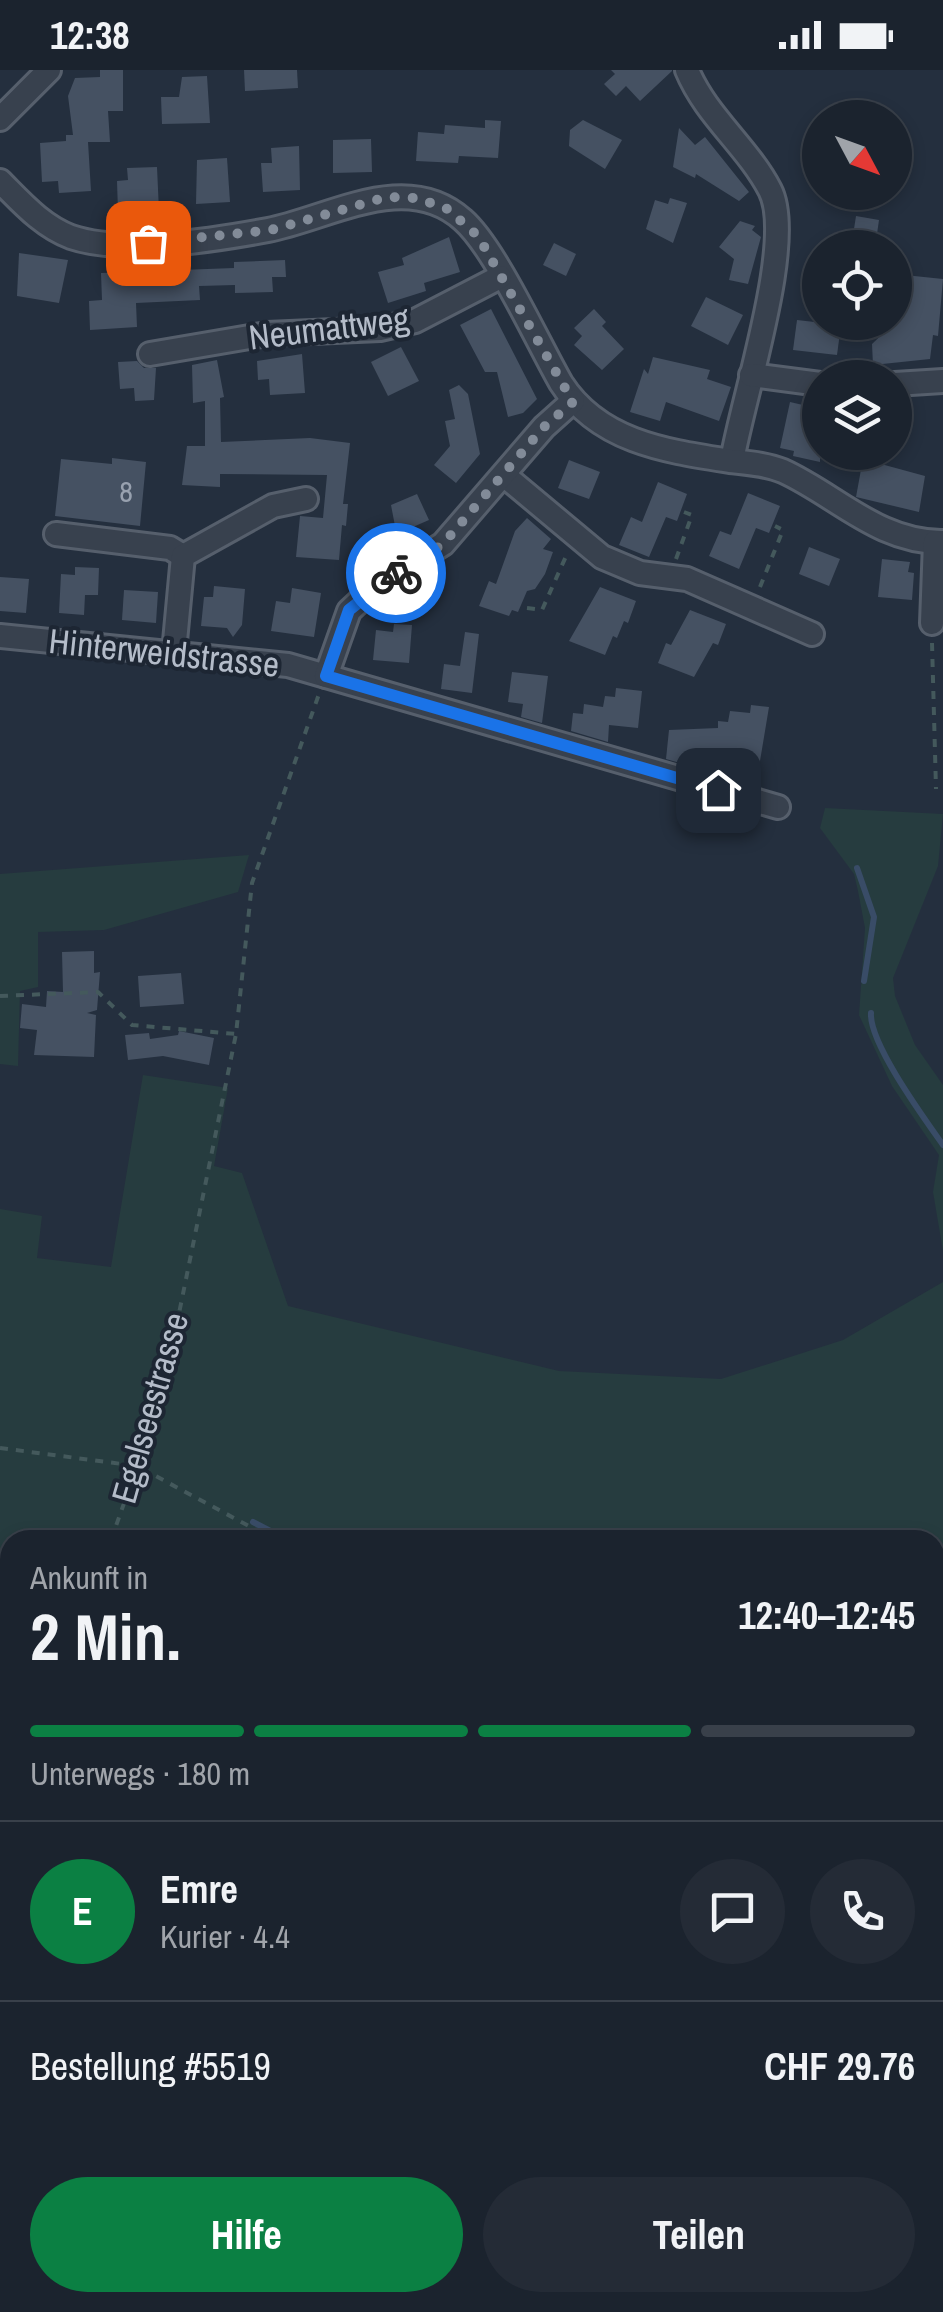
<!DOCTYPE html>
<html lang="de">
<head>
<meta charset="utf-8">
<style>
  body { margin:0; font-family:"Archivo Narrow",sans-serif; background:#242b36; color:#f1f3f6; height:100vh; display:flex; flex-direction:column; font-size:38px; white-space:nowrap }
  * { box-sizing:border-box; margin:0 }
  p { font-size:32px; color:#a0a4aa }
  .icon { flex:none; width:55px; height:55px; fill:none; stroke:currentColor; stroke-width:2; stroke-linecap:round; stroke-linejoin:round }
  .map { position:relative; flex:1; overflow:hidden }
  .panel { position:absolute; left:0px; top:1460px; width:945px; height:782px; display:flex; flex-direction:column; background:#1b232e; border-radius:30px 30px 0 0; box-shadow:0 5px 15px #0003,0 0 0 2px #39404a }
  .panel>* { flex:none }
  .needle { width:65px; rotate:131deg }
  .tools { position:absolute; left:802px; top:30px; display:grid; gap:20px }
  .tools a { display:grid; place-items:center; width:110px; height:110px; border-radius:50%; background:#1b232e; box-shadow:0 5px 15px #0003,0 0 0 2px #39404a; font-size:50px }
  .pin { position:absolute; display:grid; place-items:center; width:85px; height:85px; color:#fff; margin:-42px; border-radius:20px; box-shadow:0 5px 15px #0006 }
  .courier { position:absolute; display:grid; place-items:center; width:100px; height:100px; margin:-50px; border:8px solid #1a73e8; border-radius:50%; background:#fff; color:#222; box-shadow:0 2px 12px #0007 }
  .summary em { font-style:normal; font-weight:700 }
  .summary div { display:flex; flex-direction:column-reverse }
  .summary { display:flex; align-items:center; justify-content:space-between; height:170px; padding:0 30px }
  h1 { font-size:65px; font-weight:700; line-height:75px }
  .bar { display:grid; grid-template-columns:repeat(4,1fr); gap:15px 10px; align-content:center; height:120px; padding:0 30px }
  .bar i { height:12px; border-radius:8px; background:#39404a }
  .bar .active { background:#0b8043 }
  .bar p { grid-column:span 4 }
  .line { display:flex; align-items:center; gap:25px; padding:0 30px; border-top:2px solid #39404a }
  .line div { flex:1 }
  .round { display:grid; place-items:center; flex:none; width:105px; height:105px; border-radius:52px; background:#242b36 }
  .cta { display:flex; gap:20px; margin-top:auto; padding:20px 30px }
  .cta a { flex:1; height:115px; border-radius:60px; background:#0b8043; color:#fff; font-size:40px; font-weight:700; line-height:115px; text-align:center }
  .cta a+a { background:#242b36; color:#f1f3f6 }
  .status { display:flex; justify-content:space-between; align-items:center; height:70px; padding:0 50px; background:#1b232e; direction:ltr }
  .status svg { height:28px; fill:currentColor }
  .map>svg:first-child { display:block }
</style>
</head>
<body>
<div class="status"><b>12:38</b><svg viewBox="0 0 49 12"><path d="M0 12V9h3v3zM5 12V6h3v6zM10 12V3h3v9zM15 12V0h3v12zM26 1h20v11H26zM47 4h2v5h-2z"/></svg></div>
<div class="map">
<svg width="943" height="2242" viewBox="0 0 943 2242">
  <rect width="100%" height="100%" fill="#242f3e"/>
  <g fill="#263c3f">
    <path d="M825,738l118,6 -5,52 -45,112 2,18 20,49 28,40v166l-10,-59 6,-37 -47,-69 -33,-71 6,-87 -7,-37 -4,-17 -34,-46z"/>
    <path d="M249,785l-11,37 -134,38 -66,2v55l-18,4 -2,75 -18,-2v-190z"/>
    <path d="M143,1005l85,13 -14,78 28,7 46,133 271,65 162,8 122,-39 100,-58v764h-8v-506h-925v431l-10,12v-774l42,7 -5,42 74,9z"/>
  </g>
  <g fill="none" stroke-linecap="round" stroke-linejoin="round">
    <g stroke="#394c67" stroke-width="6">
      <path d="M857,798l17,49 -10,64"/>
      <path d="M871,943c-2,30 53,105 72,132"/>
      <path d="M253,1452l35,18"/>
    </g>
  </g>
  <g fill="#455162">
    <path d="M100,0h23v41h-15l2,31h-22l3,49 -32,2 -1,-12 -16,1 -2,-39 26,-2v-6h7l-5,-39 7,-18 25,-1z"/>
    <path d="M244,0h53l1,18 -53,3z"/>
    <path d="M611,0h61v1l-32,30 -14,-15 -10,10 -12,-12 11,-10z"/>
    <path d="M207,6l3,47 -48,1 -1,-27h18l3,-20z"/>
    <path d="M485,50l16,1 -3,37 -39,-2 -1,7 -42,-2 2,-29 26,2 1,-9 40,3z"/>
    <path d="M583,50l39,20 -17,29 -36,-23 1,-16z"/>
    <path d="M679,58l16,17 10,-8 44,55 -10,9 -43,-27 -1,4 -22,-11z"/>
    <path d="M371,69l1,33 -39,1v-33z"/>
    <path d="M299,76l1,44 -37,2 -2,-29h11l-1,-15z"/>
    <path d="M227,88l3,44 -34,2 1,-44z"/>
    <path d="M157,97l2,44 -41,1 -1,-31 11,-1 -1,-12z"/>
    <path d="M670,128l17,5 -14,40 -27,-14 9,-29 13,4z"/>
    <path d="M856,146l23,4 -4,28h-24z"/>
    <path d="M740,151l15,5 -3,4 9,7 -13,47 -19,-4 5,-21 -15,-12z"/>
    <path d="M449,167l11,35 -36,11 2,8 -38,12 -10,-31 26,-7 -2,-7z"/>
    <path d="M554,173l22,11 -10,22 -23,-11z"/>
    <path d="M19,183l49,7 -9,43 -42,-7z"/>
    <path d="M285,190l1,17h-14l1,15 -38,1v-8l-36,1 1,14 -64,3 1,24 -47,3 -1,-29 13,-1 -1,-27 133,-5v-6z"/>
    <path d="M895,204l48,5 -5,57 -5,-1 -3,24 -57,6 -1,-21 23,-22z"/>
    <path d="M706,227l37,18 -15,30 -37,-19z"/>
    <path d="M491,239l46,90 -14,14 -15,4 -11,-45h-12l-25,-47z"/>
    <path d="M594,239l12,13 -4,4 22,23 -22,21 -28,-25 8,-9 -8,-8z"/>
    <path d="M797,250l44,5 -4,30 -44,-5z"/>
    <path d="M401,277l18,34 -31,15 -17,-34z"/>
    <path d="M302,284l3,39 -35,2 -1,-16 -11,1 -1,-19z"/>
    <path d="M653,287l57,13 -3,9 24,8 -12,34 -53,-19 -6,19 -30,-9 14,-43 4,5z"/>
    <path d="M217,290l7,37 -4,1 1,44 89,-4 40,5 -7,61h5l-2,22 -4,-1 -3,35 -43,-3 4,-41 23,2 4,-43 -107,-1v13l-38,-2 5,-39h18v-45l-12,2 -1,-38z"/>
    <path d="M137,291l7,7h12l-2,32 -19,1 -1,-13 -14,1 -2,-27z"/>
    <path d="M459,315l9,9 12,60 -24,29 -22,-18 16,-19 -5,-25 10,-2 -6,-29z"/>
    <path d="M790,332l26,6 -3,13 5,1 -2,10 4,1v29l-27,-6 1,-5 -14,-3z"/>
    <path d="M864,383l18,3 -1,8 44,12 -6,36 -63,-15z"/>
    <path d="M112,388l34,4 -6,64 -85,-10 6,-57 51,5z"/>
    <path d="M569,390l31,12 -11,27 -31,-11z"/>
    <path d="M658,412l29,12 -10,27 -11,-4 -17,40 -30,-12 12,-28 11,5z"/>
    <path d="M748,423l32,13 -11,27 -13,-5 -17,41 -30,-13 11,-25 11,4z"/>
    <path d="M417,424l12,26 -23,10 7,14 -29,13 -10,-22 21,-9 -4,-21z"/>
    <path d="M527,448l24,21 -8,10 10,3 -8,22 -10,15 -8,2 -9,21 -6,-2 -3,6 -30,-10 10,-25 7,3 19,-53z"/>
    <path d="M809,477l31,12 -11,27 -30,-12z"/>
    <path d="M882,489l28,3 -2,10 6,1 -2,27 -34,-3z"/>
    <path d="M75,497l24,1 -1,27h-13l-1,20 -25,-2 2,-39 14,1z"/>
    <path d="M0,507l29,2 -3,34 -26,-2z"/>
    <path d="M214,516l31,3 -3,36 -9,12 -6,-9 -26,-2 3,-29h9z"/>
    <path d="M600,517l36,14 -8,22 -4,-2 -7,17 -4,-2 -8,19 -36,-14z"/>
    <path d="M292,518l29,5 -7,44 -43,-6 5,-30 14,2z"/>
    <path d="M124,520l34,2 -2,31 -34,-3z"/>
    <path d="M690,540l36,14 -8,21 -5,-2 -19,34 -36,-14 8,-20 5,2z"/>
    <path d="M394,554l18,1 -3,38 -36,-3 3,-30 17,2z"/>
    <path d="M465,562l14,2 -7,59 -31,-4 3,-25 16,2z"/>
    <path d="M512,602l36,4 -6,47 -21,-6 2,-13 -15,-2z"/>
    <path d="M616,618l26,3 -4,37 -29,-3 -1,17 -37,-11 2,-18 10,1 1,-10 19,3 2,-11 10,1z"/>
    <path d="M751,635l18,2 -13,78 -90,-26 3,-29 49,-2v-7l10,1 2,-11 20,2z"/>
    <path d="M94,881v22l6,-1 -3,38 -10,3 9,2 -2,42 -60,-2 3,-25 -17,-2 2,-24 24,3 1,-16 16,1 -1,-40z"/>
    <path d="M181,903l3,31 -44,3 -2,-31z"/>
    <path d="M179,961l35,7 -5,27 -46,-9 -35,4 -3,-25 24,-2 1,6 28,-4z"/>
  </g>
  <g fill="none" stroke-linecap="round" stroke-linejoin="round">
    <defs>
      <g id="minor">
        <path d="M687,0c19,46 60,76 83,120 26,50 -28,210 -38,271"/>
        <path d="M0,49l49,-49"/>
        <path d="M0,111c22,22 42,45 71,56 53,18 143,3 197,-7 62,-12 138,-61 195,-10 32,28 75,123 98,163 38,59 105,68 169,78 18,2 36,3 53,10 53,24 96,72 160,71"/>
        <path d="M150,284l117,-20 113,-5 35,-8 85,-44"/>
        <path d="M751,305l69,9"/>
        <path d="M895,314l48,-3"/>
        <path d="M505,406l97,81 38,16 47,6 125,55"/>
        <path d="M56,464l114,14 13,8"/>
        <path d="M932,553l3,-81"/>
        <path d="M0,566l288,29 490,142"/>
        <path d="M174,582l9,-96 90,-50 33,-7"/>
        <path d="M326,606l23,-65 28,-26 66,-41 101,-117 29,-26"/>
        <path d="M0,1915l10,5"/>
        <path d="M935,1990h8"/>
        <path d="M0,2103l10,5"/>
        <path d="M0,2186l10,4"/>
        <path d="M257,2232l38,10"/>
        <path d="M549,2232l13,10"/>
        <path d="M29,2242l11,-10"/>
        <path d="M526,2242l11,-10"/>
      </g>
    </defs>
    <use href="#minor" stroke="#565f6c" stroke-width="28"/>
    <g stroke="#44595c" stroke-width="4" stroke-dasharray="8 8" stroke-linecap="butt">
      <path d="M676,489l16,-44 -8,-3"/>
      <path d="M760,517l23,-57 -8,-4"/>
      <path d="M527,538l15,2 25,-56"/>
      <path d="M932,573l4,146"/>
      <path d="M0,926l98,-4 34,33 104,9"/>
      <path d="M0,1378l137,18 138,74"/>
      <path d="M111,1470l40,-113 24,-94 61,-299 16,-151 67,-189"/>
      <path d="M935,1669l8,-6"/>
      <path d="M740,2242l2,-10"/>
    </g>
    <use href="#minor" stroke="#38414e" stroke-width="22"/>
  </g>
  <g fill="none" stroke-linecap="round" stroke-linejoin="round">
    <path stroke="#828b98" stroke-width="10" stroke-dasharray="0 18" d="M148,173l123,-13 116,-33 29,1 30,10 32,28 95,166 -29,25 -101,117 -47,29"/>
    <path stroke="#1a73e8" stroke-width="12" d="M396,503l-47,37 -23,66 392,114"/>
  </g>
  <g text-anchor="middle" stroke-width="8" stroke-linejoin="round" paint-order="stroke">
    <g font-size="30" fill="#98a1af">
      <text x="126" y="432">8</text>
    </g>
    <g font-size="35" fill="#b4bcc9" stroke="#1d2633">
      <text transform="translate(329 258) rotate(-7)" y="12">Neumattweg</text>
      <text transform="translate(164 583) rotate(6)" y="12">Hinterweidstrasse</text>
      <text transform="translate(150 1338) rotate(-74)" y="12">Egelseestrasse</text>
    </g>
  </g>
</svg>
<div class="tools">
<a><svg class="needle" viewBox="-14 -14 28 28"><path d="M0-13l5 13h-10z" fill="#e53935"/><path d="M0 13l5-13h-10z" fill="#a0a4aa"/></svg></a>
<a><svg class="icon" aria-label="locate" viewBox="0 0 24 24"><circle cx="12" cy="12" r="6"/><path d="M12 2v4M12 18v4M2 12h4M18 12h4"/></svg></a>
<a><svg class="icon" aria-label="layers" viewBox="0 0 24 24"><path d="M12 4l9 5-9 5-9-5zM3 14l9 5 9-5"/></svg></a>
</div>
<div class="pin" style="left:148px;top:173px;background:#ea580c"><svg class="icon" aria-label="bag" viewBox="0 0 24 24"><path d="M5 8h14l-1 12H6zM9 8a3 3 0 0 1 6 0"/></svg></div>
<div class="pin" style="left:718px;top:720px;background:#1f2937"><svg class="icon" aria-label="home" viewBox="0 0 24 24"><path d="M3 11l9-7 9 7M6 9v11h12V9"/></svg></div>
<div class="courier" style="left:396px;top:503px"><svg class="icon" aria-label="bike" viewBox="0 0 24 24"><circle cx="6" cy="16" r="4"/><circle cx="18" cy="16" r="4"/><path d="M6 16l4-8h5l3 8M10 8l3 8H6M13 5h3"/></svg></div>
<section class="panel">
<div class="summary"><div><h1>2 Min.</h1><p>Ankunft in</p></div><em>12:40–12:45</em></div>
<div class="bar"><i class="active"></i><i class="active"></i><i class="active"></i><i></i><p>Unterwegs · 180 m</p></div>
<div class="line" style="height:180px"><b class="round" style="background:#0b8043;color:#fff">E</b><div><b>Emre</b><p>Kurier · 4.4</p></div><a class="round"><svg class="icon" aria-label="chat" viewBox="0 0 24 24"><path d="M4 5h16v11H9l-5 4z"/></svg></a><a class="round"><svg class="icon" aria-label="phone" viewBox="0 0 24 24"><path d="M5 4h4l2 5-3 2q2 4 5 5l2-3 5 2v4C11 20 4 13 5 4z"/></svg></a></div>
<div class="line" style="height:130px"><div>Bestellung #5519</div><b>CHF 29.76</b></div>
<div class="cta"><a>Hilfe</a><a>Teilen</a></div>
</section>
</div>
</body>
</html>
